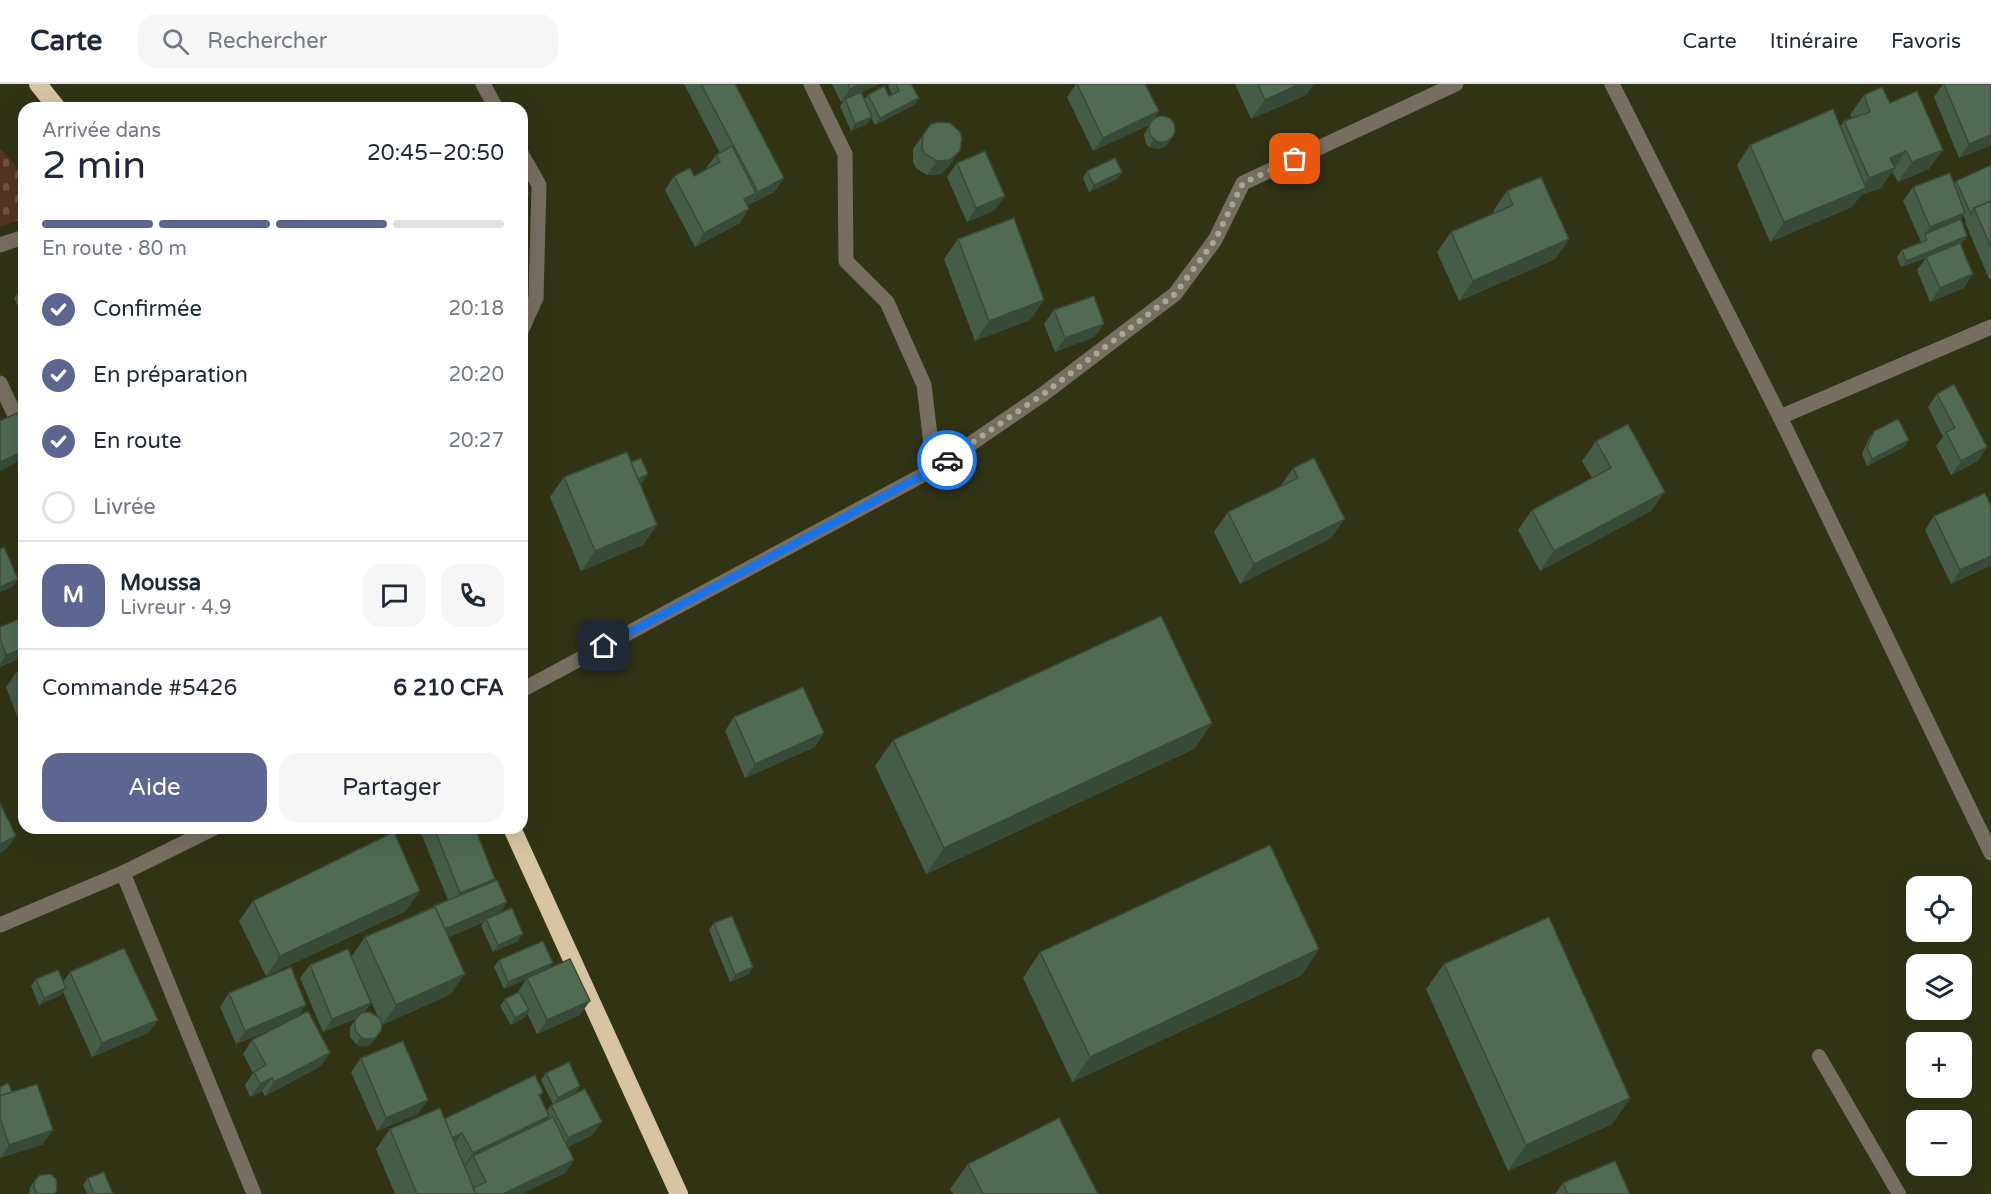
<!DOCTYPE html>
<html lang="fr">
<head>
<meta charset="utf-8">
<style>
  body { margin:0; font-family:"Varela Round",sans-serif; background:#f6f6f7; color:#1f2937; height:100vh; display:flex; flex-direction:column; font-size:22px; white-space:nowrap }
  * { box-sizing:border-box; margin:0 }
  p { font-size:20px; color:#747a83 }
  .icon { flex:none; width:33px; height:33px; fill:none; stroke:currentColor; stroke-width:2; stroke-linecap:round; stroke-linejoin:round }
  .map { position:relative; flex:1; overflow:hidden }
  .drawer { position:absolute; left:18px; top:18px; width:510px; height:732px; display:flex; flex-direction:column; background:#fff; border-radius:18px; box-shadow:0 6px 24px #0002 }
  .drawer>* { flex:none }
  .fabs { position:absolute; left:1906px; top:792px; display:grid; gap:12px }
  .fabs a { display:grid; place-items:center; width:66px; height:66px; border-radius:12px; background:#fff; box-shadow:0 6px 24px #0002; font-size:30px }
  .pin { position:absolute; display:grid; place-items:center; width:51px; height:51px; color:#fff; margin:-26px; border-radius:12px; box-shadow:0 3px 9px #0006 }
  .courier { position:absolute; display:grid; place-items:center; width:60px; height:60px; margin:-30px; border:4px solid #1a73e8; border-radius:50%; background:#fff; color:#222; box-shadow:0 2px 8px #0007 }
  .head em { font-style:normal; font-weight:600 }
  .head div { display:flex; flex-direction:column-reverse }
  .head { display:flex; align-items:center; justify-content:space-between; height:102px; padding:0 24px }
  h1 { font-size:39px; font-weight:600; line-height:45px }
  .bar { display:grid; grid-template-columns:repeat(4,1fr); gap:9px 6px; align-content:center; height:72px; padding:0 24px }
  .bar i { height:8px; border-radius:4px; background:#e0e1e3 }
  .bar .selected { background:#5d6690 }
  .bar p { grid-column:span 4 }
  .line { display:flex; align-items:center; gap:15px; padding:0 24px; border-top:2px solid #e0e1e3 }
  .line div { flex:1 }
  .round { display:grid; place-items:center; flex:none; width:63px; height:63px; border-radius:18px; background:#f6f6f7 }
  ol { padding:0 24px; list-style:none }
  li { display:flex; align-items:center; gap:18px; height:66px }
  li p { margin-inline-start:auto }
  li .icon { padding:6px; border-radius:50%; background:#5d6690; color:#fff; stroke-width:4 }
  li:last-child { color:#747a83 }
  li i { width:33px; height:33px; border:3px solid #e0e1e3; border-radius:50% }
  .button { display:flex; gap:12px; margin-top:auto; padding:12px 24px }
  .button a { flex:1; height:69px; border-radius:18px; background:#5d6690; color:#fff; font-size:24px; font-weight:600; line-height:69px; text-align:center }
  .button a+a { background:#f6f6f7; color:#1f2937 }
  header { display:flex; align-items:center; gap:36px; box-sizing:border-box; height:84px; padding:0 30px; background:#fff; border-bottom:2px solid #e0e1e3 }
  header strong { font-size:28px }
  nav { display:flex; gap:33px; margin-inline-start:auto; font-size:21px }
  .search { width:420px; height:54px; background:#f6f6f7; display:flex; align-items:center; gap:15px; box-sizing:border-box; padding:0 21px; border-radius:18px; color:#747a83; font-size:22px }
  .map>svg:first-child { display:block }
</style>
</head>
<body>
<header>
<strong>Carte</strong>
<div class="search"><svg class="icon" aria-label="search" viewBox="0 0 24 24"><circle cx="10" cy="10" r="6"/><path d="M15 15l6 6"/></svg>Rechercher</div>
<nav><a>Carte</a><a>Itinéraire</a><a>Favoris</a></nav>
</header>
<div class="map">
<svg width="1991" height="1110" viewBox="0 0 1991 1110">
  <defs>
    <pattern id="cemetery-stones" width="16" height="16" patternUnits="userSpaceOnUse" patternTransform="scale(1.5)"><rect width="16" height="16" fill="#543524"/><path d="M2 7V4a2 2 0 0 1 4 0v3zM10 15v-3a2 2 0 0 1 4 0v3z" fill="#6d5243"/></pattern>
  </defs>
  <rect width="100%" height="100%" fill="#303314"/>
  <path fill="url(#cemetery-stones)" d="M0,64l24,27v43l-24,9z"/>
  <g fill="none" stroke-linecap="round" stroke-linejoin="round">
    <path stroke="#766f61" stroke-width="14" d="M1819,972l80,138"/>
    <g stroke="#766f61" stroke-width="15">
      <path d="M483,0l13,24"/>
      <path d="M811,0l34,70 1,107 41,41 37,83 10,84"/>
      <path d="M1612,0l168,333 211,436"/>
      <path d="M522,71l17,30 -3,113 -14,31"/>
      <path d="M0,161l24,-8"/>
      <path d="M0,299l24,52"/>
      <path d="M1780,333l211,-90"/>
      <path d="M522,606l412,-221 108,-74 133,-101 40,-54 28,-57 213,-99"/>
      <path d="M123,789l131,321"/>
      <path d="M0,841l123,-52 91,-45"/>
    </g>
    <g stroke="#d7c4a3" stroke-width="18">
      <path d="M38,0l19,24"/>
      <path d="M512,744l167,366"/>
    </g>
  </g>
  <g fill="#455c47" fill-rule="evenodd">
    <path d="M684,0h51l49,94 -10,14 -26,13 -8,18 -45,24 -30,-57 9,-14h20l13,-7 -1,-1 10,-13 4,-2z"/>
    <path d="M832,0h47l-17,8 3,7 3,-4 21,1 3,-2 -4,-8 2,-2h21l8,14 -5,7 -39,20 -4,-7 -4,6 -16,7 -11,-25 4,-5 -3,1z"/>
    <path d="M1076,0h69l14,27 -7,9 19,19 -5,7 -8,3 -9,-2 -3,-3 -2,-9 5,-10 -56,26 -26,-54z"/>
    <path d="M1235,0h79l-8,11 -55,24z"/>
    <path d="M1943,0h48v61l-32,13 -25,-61z"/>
    <path d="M1864,11l65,74 -31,13 -6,-11 -11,17 -20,7 -9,12 -82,35 -33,-77 13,-20 90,-18 4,-6 8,-3 -2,-3z"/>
    <path d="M923,51l27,30 -9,9 -14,1 -11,-7 -3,-6v-13z"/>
    <path d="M957,79l38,47 -28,12 -20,-45z"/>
    <path d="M1991,81v113l-2,1 -24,-57 1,-1 -3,-6 -2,4 1,24 -1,1 3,44 -34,14 -13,-32 9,-12 -25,9 -4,-10 5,-7 19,-8 -18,-41 10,-14 41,-3 2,-3z"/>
    <path d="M1087,87l35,1 -5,7 -28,13 -6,-14z"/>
    <path d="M1507,107l62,48 -14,20 -96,42 -22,-49 14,-20 43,-19 -1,-2z"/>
    <path d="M958,155l86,61 -14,20 -55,21 -31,-82z"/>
    <path d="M24,200v37l-10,-23z"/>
    <path d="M1054,226l50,14 -10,13 -39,15 -11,-28z"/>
    <path d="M1937,310l50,53 -9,14 -27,14 -15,-29 7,-9 -15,-30z"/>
    <path d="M1874,347l35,9 -5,7 -37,19 -5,-12 7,-16z"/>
    <path d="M1596,357l55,70 -111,60 -22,-41 14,-20 60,-32 -10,-17z"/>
    <path d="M631,378l12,19 -3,2 17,42 -14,20 -62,26 -31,-74 14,-20z"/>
    <path d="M1293,384l38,70 -91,46 -26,-52 14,-20 52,-25z"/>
    <path d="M1934,432l57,49 -40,19 -26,-54z"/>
    <path d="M24,533v40l-24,10v-40z"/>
    <path d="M24,586v58l-2,1 -16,-42 10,-14z"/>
    <path d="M734,633l81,30 -70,31 -20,-47z"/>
    <path d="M1212,639l-18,26 -268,125 -51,-108 18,-26z"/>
    <path d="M419,744h56l20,51 -1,2 13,21 -7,11 18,28 -25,11 -12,-26 3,-4 -35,15 2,57 -69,31 -6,13 -6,7 -10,1 -4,-2 -6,-7v-10l7,-9 -34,14 -23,-54 10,-13 41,-8 14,-20 83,-37zM353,876l25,57 -14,-4 7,-10z"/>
    <path d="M253,817l153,10 -140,65 -27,-55z"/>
    <path d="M714,839l35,51 -19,8 -21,-52z"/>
    <path d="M1040,868l262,23 -230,107 -49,-104z"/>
    <path d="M499,876l54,3 -4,5 31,47 -43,19 -10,-21 -2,4 -14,8 -11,-19 5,-7 13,-7 8,-13 -22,10 -10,-22z"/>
    <path d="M1444,880l186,134 -18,26 -104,47 -82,-182z"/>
    <path d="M70,888l88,48 -10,13 -56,24 -29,-65 -2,3 -22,10 -8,-19 5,-7 27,3z"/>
    <path d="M229,909l70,23 22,50 -56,30 -3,-5 -12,6 -5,-12 8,-12 -10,-19 9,-14 24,-12 -40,16 -16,-37z"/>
    <path d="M361,974l57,56 -41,17 -26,-59z"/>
    <path d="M546,989l34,13 -5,7 -22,11 -12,-24z"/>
    <path d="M0,1003l12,5 31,52 -43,14z"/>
    <path d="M543,1008l-3,5 7,14 4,-6 41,30 -24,12 6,13 -9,13 -44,21h-126l-19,-45 14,-20 54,-10z"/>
    <path d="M968,1080l130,30h-145l-3,-5z"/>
    <path d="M88,1094l25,16h-26l-4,-9z"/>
    <path d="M35,1096l22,11 -3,3h-25l1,-7z"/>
    <path d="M1563,1099l67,11h-75z"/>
  </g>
  <g fill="#384b39">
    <path d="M860,0h19l-33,16 -1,-1 -4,3 9,-13z"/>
    <path d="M1300,0h14l-8,11 -55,24 14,-19z"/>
    <path d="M919,14l-5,7 -39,20 5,-7z"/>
    <path d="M1159,27l-10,14 -56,26 10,-13z"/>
    <path d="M872,33l-5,7 -16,7 4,-7z"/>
    <path d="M1991,51v10l-32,13 10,-14z"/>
    <path d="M1171,55l-5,7 -8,3 -9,-2 5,-7z"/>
    <path d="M1943,66l-14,19 -31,13 14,-20z"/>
    <path d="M960,67l-10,14 -9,9 -14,1 10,-14z"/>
    <path d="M1906,67l-25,37 -20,7 -9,12 -82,35 14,-20 76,-32 9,-12 21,-20z"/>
    <path d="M1122,88l-5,7 -28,13 5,-7z"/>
    <path d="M784,94l-10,14 -26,13 10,-13z"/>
    <path d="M756,109l-9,13 -3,-7z"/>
    <path d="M529,110l-7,10v-7z"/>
    <path d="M1005,112l-10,14 -28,12 9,-14z"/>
    <path d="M749,125l-9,14 -45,24 9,-14z"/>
    <path d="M1965,129l-9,13 -31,8 5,-7z"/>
    <path d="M1967,152l-5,7 -61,24 5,-6z"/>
    <path d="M1569,155l-14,20 -96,42 14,-20z"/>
    <path d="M1973,190l-9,14 -34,14 10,-14z"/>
    <path d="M1044,216l-14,20 -55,21 14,-20z"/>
    <path d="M1104,240l-10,13 -39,15 10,-14z"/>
    <path d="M1909,356l-5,7 -37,19 5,-7z"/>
    <path d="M1987,363l-9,14 -27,14 10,-14z"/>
    <path d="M24,367v8l-24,12v-9z"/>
    <path d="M648,390l-5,7 -20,10 5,-7z"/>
    <path d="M1665,408l-14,19 -111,60 14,-20z"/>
    <path d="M1345,435l-14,19 -91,46 14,-20z"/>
    <path d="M657,441l-14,20 -62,26 14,-20z"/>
    <path d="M1991,472v9l-40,19 9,-14z"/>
    <path d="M18,495l-4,7 -14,6v-5z"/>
    <path d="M24,564v9l-24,10v-3l6,-9z"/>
    <path d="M1212,639l-18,26 -268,125 18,-26z"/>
    <path d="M824,649l-9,14 -70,31 10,-14z"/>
    <path d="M16,752l-10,14 -6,3v-9z"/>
    <path d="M495,795l-9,13 -35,14 9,-13z"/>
    <path d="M420,807l-14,20 -140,65 14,-20z"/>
    <path d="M507,818l-9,14 -12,3 -2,3 -49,21 10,-14z"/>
    <path d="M523,850l-5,7 -25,11 5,-7z"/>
    <path d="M1319,865l-17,26 -230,107 18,-25z"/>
    <path d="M553,879l-5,7 -44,19 4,-7z"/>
    <path d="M753,883l-4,7 -19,8 5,-7z"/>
    <path d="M465,890l-14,20 -69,31 14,-20z"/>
    <path d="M66,904l-5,7 -22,10 5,-7z"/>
    <path d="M590,917l-10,14 -43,19 10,-14z"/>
    <path d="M371,919l-10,13 -38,16 9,-13z"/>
    <path d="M306,921l-9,14 -61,25 9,-13z"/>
    <path d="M529,926l-4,7 -14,8 4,-7z"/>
    <path d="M158,936l-10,13 -56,24 10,-14z"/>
    <path d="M381,947l-11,14 -10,1 -4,-2 5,-7z"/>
    <path d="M330,969l-9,13 -56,30 9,-14z"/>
    <path d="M272,994l-10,13 -12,6 10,-13z"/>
    <path d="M580,1002l-5,7 -22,11 5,-6z"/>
    <path d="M1630,1014l-18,26 -104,47 18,-26z"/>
    <path d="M428,1016l-10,14 -41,17 9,-13z"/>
    <path d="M549,1032l-9,14 -67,26 -7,9 -3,2 10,-14z"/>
    <path d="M602,1038l-10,13 -34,17 10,-14z"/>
    <path d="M53,1046l-10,14 -43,14 9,-13z"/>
    <path d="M462,1049l-9,14 -2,-8z"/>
    <path d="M574,1076l-9,13 -44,21h-18z"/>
  </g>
  <g fill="#506b52" stroke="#384b39" stroke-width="1.5">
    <path d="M701,0h34l49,94 -26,14z"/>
    <path d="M848,0h12l-10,5z"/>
    <path d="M896,0h15l8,14 -39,20 -12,-23 16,-9 5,10 10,-5z"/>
    <path d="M1077,0h68l14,27 -56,27z"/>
    <path d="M1258,0h42l-35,16z"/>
    <path d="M1944,0h47v51l-22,9z"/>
    <path d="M1882,3l8,16 27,-12 26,59 -31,12 -6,-11 -16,7 5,10 -26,10 -25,-57 26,-9 -6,-17z"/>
    <path d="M861,8l11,25 -17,7 -10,-25z"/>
    <path d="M1833,25l33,79 -82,34 -34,-77z"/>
    <circle cx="1162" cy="45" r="13"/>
    <path d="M937,38l13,1 10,9 2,6 -2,13 -10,9 -13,1 -12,-7 -3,-6 1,-13 8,-11z"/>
    <path d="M732,62l24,47 -12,6 5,10 -45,24 -30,-57 16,-8 4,8 26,-14 -4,-7z"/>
    <path d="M985,67l20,45 -29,12 -19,-45z"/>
    <path d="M1115,74l7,14 -28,13 -7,-14z"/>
    <path d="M1991,81v36l-17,7 -3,6 -15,-33z"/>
    <path d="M1950,89l15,40 -35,14 -17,-40z"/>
    <path d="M1541,93l28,62 -96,42 -22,-49 62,-27 -6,-14z"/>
    <path d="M522,94l7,16 -7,3z"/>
    <path d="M1991,117v46l-17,-39z"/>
    <path d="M1014,134l30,82 -55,21 -31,-82z"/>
    <path d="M1961,135l6,17 -61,25 -4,-11 25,-10 -2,-6z"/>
    <path d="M1960,159l13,31 -33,14 -14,-31z"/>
    <path d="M1094,212l10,28 -39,14 -11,-28z"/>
    <path d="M1954,300l33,63 -26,14 -15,-29 9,-4 -18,-34z"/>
    <path d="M17,329l7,14v24l-24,11v-41z"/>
    <path d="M1898,335l11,21 -37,19 -5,-12 7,-16z"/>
    <path d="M1628,340l37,68 -111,59 -22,-41 79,-42 -15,-27z"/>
    <path d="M627,368l30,73 -62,26 -31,-74z"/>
    <path d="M641,374l7,16 -10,5 -7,-17z"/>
    <path d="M1314,374l31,61 -91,45 -26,-52 70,-34 -5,-10z"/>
    <path d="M1985,409l6,13v50l-31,14 -26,-54z"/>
    <path d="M4,463l14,32 -18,8v-38z"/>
    <path d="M1161,532l51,107 -268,125 -51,-108z"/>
    <path d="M24,533v31l-18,7 -6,-17v-11z"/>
    <path d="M522,556l5,12 -5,2z"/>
    <path d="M24,586v25l-8,-22z"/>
    <path d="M803,603l21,46 -69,31 -21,-47z"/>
    <path d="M0,719l16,33 -16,8z"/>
    <path d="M434,744h41l20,51 -35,14z"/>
    <path d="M394,748l26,59 -140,65 -27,-55z"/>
    <path d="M1270,761l49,104 -229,108 -50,-105z"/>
    <path d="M497,796l10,22 -62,27 -11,-23z"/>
    <path d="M435,823l30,67 -69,31 -31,-68z"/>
    <path d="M512,824l11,26 -25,11 -12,-26z"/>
    <path d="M732,832l21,51 -18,8 -21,-52z"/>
    <path d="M1549,833l81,181 -104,47 -82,-181z"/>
    <path d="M543,857l10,22 -45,19 -9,-22z"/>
    <path d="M124,864l34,72 -56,23 -32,-71z"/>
    <path d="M348,865l23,54 -39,16 -22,-54z"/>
    <path d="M570,875l20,42 -43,19 -20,-42z"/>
    <path d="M291,883l15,38 -61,26 -16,-38z"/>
    <path d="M58,886l8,18 -22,10 -8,-19z"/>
    <path d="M519,908l10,18 -14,8 -10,-19z"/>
    <path d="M308,927l22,42 -56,29 -2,-4 -12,6 -6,-12 12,-7 -14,-25z"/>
    <path d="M369,928l11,6 2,8 -1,5 -6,7 -10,1 -4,-2 -6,-7v-10l6,-7z"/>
    <path d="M403,957l25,59 -42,18 -25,-60z"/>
    <path d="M569,978l11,24 -22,12 -12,-25z"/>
    <path d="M535,991l8,17 -4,3 10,21 -76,37 -11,-20 -10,5 -8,-19z"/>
    <path d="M8,999l4,9 -12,4v-9z"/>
    <path d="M37,1000l16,46 -44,15 -9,-27v-22z"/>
    <path d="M585,1005l17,33 -34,16 -17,-33z"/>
    <path d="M440,1024l36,86h-59l-27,-65z"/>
    <path d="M553,1033l21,43 -71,34h-27l-3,-6 13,-6 -13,-26z"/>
    <path d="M1059,1034l39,76h-115l-15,-30z"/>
    <path d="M1615,1077l15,33h-62l-5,-11z"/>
    <path d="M104,1088l9,22h-19l-6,-16z"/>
    <path d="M51,1090l5,5 1,12 -4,3h-15l-4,-6 1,-8 5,-5z"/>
  </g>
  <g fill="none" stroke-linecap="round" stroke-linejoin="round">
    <path stroke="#a6a993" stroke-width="6" stroke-dasharray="0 10.8" d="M947,376l95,-65 133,-101 40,-54 28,-57 52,-24"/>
    <path stroke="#1a73e8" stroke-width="8" d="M604,562l330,-177 13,-9"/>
  </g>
</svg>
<div class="fabs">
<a><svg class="icon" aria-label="locate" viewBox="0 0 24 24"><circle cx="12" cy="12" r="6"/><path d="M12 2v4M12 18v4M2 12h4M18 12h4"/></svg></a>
<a><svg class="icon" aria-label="layers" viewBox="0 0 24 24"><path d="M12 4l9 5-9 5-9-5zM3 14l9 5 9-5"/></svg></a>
<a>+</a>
<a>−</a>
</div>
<div class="pin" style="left:1295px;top:75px;background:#ea580c"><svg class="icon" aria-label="bag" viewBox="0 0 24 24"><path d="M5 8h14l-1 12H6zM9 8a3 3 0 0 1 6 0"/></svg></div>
<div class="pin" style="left:604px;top:562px;background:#1f2937"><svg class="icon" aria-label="home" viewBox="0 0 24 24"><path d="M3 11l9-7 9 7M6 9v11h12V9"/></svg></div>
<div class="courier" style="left:947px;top:376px"><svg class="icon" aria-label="car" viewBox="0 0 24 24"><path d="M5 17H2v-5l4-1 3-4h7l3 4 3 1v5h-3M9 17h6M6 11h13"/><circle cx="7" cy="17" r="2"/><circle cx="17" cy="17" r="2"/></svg></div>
<section class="drawer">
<div class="head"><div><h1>2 min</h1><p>Arrivée dans</p></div><em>20:45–20:50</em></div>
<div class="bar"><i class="selected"></i><i class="selected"></i><i class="selected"></i><i></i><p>En route · 80 m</p></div>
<ol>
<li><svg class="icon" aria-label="check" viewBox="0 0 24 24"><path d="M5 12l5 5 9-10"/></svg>Confirmée<p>20:18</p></li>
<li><svg class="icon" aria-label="check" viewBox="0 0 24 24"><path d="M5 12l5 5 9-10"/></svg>En préparation<p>20:20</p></li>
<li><svg class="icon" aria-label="check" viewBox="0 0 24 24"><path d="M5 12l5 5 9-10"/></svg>En route<p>20:27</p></li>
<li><i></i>Livrée</li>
</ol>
<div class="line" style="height:108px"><b class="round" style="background:#5d6690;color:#fff">M</b><div><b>Moussa</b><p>Livreur · 4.9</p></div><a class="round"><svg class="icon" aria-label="chat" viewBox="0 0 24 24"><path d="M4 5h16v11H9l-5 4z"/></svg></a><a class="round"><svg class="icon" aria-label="phone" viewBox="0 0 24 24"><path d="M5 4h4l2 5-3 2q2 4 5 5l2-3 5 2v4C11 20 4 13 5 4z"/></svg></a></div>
<div class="line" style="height:78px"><div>Commande #5426</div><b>6 210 CFA</b></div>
<div class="button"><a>Aide</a><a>Partager</a></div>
</section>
</div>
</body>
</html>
